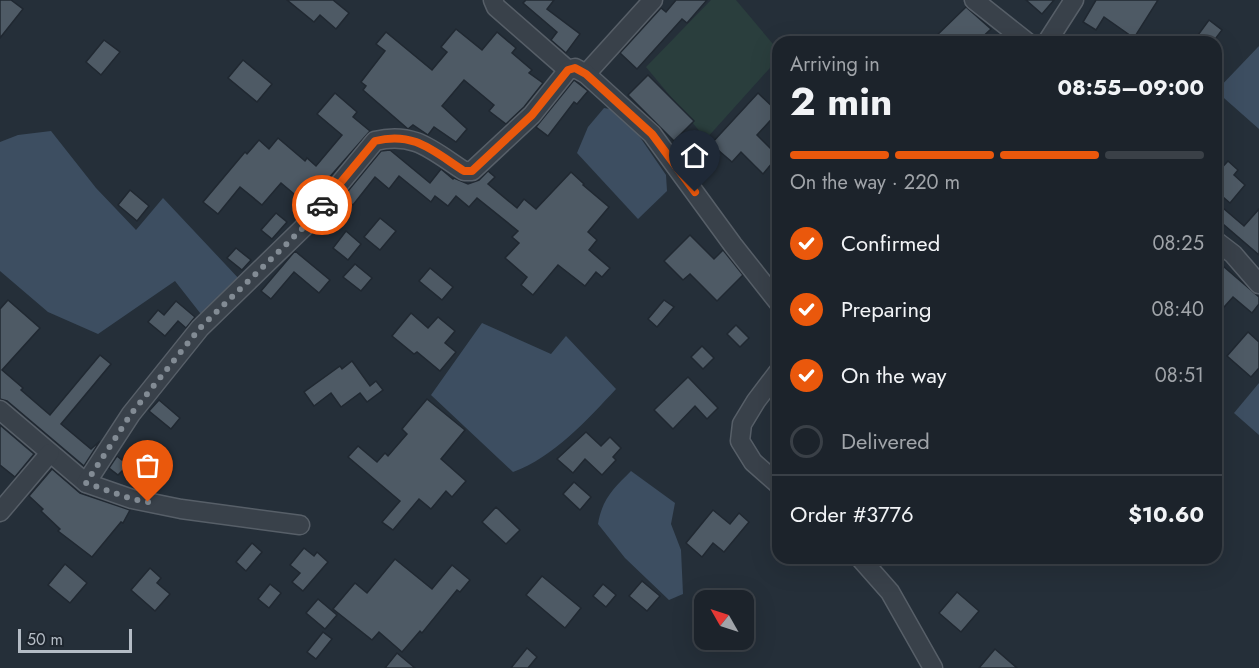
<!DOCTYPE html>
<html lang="en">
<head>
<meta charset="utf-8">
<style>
  body { margin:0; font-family:Jost,sans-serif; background:#252b33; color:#f1f3f6; height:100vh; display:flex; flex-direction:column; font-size:22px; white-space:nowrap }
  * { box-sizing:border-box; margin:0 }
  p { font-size:20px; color:#a0a4a9 }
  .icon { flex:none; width:33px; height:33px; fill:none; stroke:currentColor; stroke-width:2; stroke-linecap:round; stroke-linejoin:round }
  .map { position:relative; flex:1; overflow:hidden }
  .side { position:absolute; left:772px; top:36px; width:450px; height:528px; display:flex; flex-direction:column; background:#1c232b; border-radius:18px; box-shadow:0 6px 24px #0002,0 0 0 2px #3a4047 }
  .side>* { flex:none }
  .needle { width:39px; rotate:309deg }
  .controls { position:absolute; left:694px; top:590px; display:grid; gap:12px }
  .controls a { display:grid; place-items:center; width:60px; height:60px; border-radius:12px; background:#1c232b; box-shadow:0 6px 24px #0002,0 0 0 2px #3a4047; font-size:30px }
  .scale { position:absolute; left:18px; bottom:15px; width:114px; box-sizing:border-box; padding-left:6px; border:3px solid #b4bcc5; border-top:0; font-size:16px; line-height:21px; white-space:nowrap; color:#b4bcc5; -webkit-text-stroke:4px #1e262f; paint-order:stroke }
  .pin { position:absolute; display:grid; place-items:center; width:51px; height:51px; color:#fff; margin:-62px -26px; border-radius:50% 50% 50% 0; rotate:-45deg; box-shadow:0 0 6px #0007 }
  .pin .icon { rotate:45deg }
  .courier { position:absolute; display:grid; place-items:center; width:60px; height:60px; margin:-30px; border:4px solid #ea580c; border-radius:50%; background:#fff; color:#222; box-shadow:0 2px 8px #0007 }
  .headline em { font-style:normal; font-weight:700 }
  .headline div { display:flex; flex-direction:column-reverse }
  .headline { display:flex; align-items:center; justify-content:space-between; height:102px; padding:0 18px }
  h1 { font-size:39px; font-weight:700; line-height:45px }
  .bar { display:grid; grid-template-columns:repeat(4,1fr); gap:9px 6px; align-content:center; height:72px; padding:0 18px }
  .bar i { height:8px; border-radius:4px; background:#3a4047 }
  .bar .on { background:#ea580c }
  .bar p { grid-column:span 4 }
  .line { display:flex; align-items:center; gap:15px; padding:0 18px; border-top:2px solid #3a4047 }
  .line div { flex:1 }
  ol { padding:0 18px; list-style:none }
  li { display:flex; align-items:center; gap:18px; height:66px }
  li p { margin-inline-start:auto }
  li .icon { padding:6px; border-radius:50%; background:#ea580c; color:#fff; stroke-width:4 }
  li:last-child { color:#a0a4a9 }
  li i { width:33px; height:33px; border:3px solid #3a4047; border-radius:50% }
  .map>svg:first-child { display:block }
</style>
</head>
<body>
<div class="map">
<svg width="1259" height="668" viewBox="0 0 1259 668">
  <rect width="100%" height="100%" fill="#252f39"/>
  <path fill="#2a3e3d" d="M711,0h25l42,50v9l-72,80 -60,-72z"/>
  <g fill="#3d4e61">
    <path d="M1259,46v83l-43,-38z"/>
    <path d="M604,108l18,3 44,64 1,16 -29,28 -61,-66 11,-26z"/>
    <path d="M51,131l45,57 40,42 27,-32 78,83 -37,37 -29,-37 -77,53 -50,-22 -48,-41v-129l18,-7z"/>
    <path d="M482,323l69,31 15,-18 50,53c-29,31 -62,68 -103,83l-82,-77z"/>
    <path d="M1259,383v52l-25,-22z"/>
    <path d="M631,471l44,32 -4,21 10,26 2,44 -14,6 -44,-42 -27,-34c4,-25 16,-36 33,-53z"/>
  </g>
  <g fill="#4e5a65" stroke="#202831" stroke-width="1.5">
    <path d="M0,0h11l12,9 -23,29z"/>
    <path d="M287,0h46l16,13 -13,16 -16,-14 -6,7z"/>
    <path d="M526,0h28l-7,9 33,25 -14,19 -15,-13 6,-8 -34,-29z"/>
    <path d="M676,0h31l-20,23 -5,-4 -45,50 -17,-16 41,-45 5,4z"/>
    <path d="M1026,0h28l-12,14z"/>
    <path d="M1096,0h62l-24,38 -30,-21 -8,13 -13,-8z"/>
    <path d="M966,7l25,22 -14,13h-47z"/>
    <path d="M1209,20l13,10 -9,12h-6l-9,-7z"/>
    <path d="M456,29l26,21 15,-18 19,16 -4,5 20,17 -3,3 14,10 -19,24 -18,17 -17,-13 5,-6 -30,-25 -22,26 25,23 -11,13 -22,-15 -6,8 -15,-10 -5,4 -45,-39 3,-4 -5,-4 24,-31 -9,-7 10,-12 46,38 15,-18 -6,-5z"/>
    <path d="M104,40l16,12 -19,23 -15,-13z"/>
    <path d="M243,60l29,24 -15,18 -29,-24z"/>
    <path d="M648,75l46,46 -20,20 -46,-46z"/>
    <path d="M574,80l14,11 -11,13 -3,-2 -26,34 -12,-9z"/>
    <path d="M335,93l22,19 -4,5 17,14 -64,73 -25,-21 -19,22 -22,-18 -22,27 -15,-12 42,-50 2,2 12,-14 10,9 9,-11 27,23 2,-3 9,8 26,-31 -25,-21z"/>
    <path d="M758,93l20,19 -21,23 21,21 -15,18 -22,-22 -9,10 -21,-18z"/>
    <path d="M390,150l40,33 11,-14 12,10 1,-1 14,6 11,-4 9,-9 7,6 -7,7 29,24 7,-9 12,10 35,-37 13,12 -1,1 26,22 -21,25 9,8 -8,10 21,18 -8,9 -6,-5 -11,14 -27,-21 -25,30 -12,-10 6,-8 -22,-19 14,-15 -7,-6 6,-6 -41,-33 -8,9 -13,-11 -8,10 -13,-10 -4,6 -32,-26 -10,13 -14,-12 -22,28 -10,-8 38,-46z"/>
    <path d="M1228,161l10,9 -4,5 11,10 -15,18 -14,-12v-17z"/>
    <path d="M130,190l19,16 -12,15 -19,-16z"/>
    <path d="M1216,202l28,24 15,-17v46l-43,-37z"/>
    <path d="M276,213l11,9 -15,17 -11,-9z"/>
    <path d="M380,218l16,13 -16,19 -16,-13z"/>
    <path d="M346,231l15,13 -13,16 -15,-12z"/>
    <path d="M690,235l24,24 9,-9 20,25 -26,26 -27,-27 -7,6 -19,-19z"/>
    <path d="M236,248l15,12 -9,10 -15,-12z"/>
    <path d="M295,251l35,29 -11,13 -25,-21 -23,27 -10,-8z"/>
    <path d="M1216,260l43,37v7l-7,9 -19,-16 -17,19z"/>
    <path d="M355,264l17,14 -11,13 -18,-14z"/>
    <path d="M430,268l23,19 -11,13 -23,-19z"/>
    <path d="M8,300l32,28 -38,42 21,18 -2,2 29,25 50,-60 11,9 -50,60 30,25 9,-8 -16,25 -77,-65 -7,-2v-90z"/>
    <path d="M664,300l10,7 -17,20 -9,-8z"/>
    <path d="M176,301l19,16 -9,11 -8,-7 -13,15 -17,-14 10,-12 6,5z"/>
    <path d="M411,313l17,15 10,-11 17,14 -10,12 11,9 -16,19 -23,-19 -3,2 -22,-18z"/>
    <path d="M736,325l13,13 -9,9 -13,-13z"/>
    <path d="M1248,332l11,10v26l-8,9 -24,-21z"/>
    <path d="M702,346l12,12 -11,11 -12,-12z"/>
    <path d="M352,361l18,25 6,-5 7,9 -16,12 -7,-9 -19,14 -10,-14 -17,13 -10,-14 36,-26 2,3z"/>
    <path d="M688,377l30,31 -11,11 -12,-13 -22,23 -19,-19z"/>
    <path d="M427,399l38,31 -24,29 25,22 -14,16 -6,-6 -15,18 -12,-10 -26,31 -11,-8 18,-21 -52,-44 10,-11 19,16 8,-9 3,3 19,-22 -5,-5z"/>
    <path d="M159,400l21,18 -9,11 -22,-18z"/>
    <path d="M0,425l34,29 -19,23 -15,-12z"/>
    <path d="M586,432l15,14 9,-9 11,11 -8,9 3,3 -14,15 -17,-16 -12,14 -16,-14z"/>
    <path d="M117,456l11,9 -10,10 -9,-7z"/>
    <path d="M52,469l28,24 50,17 -7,13 -2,-1 -29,35 -34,-26 2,-2 -19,-18 2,-2 -14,-13z"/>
    <path d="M574,482l17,15 -11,13 -17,-16z"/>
    <path d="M496,507l24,23 -14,14 -24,-22z"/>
    <path d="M713,510l17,14 9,-11 10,9 -25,30 -11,-9 -11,14 -16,-14z"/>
    <path d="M252,543l10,9 -16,19 -10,-9z"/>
    <path d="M304,548l10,8 3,-4 11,10 -25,29 -11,-9 8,-9 -10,-8z"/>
    <path d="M395,559l37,30 20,-24 18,15 -10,12 -3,-2 -35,43 -2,-2 -18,21 -23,-20 -7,8 -39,-31 22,-26 12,10z"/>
    <path d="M65,564l22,19 -17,20 -22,-18z"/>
    <path d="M150,568l11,10 -4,5 13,11 -15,17 -24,-21z"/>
    <path d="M542,576l39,32 -16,20 -39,-33z"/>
    <path d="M642,581l18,15 -13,15 -18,-15z"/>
    <path d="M270,584l11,9 -12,15 -11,-9z"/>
    <path d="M603,584l13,11 -10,12 -13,-11z"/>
    <path d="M957,592l22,19 -18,21 -22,-19z"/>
    <path d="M318,599l19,16 -12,14 -19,-16z"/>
    <path d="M323,632l9,7 -16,20 -9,-7z"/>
    <path d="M527,648l10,9 -9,11h-17z"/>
    <path d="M995,649l22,19h-38z"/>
    <path d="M397,653l18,15h-30z"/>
  </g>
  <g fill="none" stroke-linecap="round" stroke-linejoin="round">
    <defs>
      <g id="street">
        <path d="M493,0l3,7 72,63"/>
        <path d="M974,0l53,42"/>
        <path d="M1047,42l27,-42"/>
        <path d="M586,74l67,-74"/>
        <path d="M1216,241l17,13 26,30"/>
        <path d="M778,372l-22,29 -14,23 -2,17 13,21 25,22"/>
        <path d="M0,410l86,73 46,16 49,10 119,16"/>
        <path d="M86,483l45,-69 69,-86 103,-100 72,-87c39,-10 58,10 89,30h8l60,-56 36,-45 7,-2 11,6 66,60 81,111 45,57"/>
        <path d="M0,512l50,-59"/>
        <path d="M860,558l30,34 43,76"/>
      </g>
    </defs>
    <use href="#street" stroke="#575f68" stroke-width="21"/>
    <use href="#street" stroke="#39414a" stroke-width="18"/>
  </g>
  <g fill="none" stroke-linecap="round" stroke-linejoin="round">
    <path stroke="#828b94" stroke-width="6" stroke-dasharray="0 10.8" d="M148,502l-16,-3 -46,-16 45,-69 69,-86 103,-100 19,-23"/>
    <path stroke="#ea580c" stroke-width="8" d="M322,205l53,-64c39,-10 58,10 89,30h8l60,-56 36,-45 7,-2 11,6 66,60 43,58"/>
  </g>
</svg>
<div class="controls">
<a><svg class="needle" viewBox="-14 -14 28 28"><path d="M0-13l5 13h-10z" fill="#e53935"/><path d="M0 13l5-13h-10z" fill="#a0a4a9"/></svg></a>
</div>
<div class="scale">50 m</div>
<div class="pin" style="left:148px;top:502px;background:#ea580c"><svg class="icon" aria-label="bag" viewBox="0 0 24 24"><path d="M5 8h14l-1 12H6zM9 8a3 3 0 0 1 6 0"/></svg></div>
<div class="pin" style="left:695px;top:192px;background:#1f2937"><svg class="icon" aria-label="home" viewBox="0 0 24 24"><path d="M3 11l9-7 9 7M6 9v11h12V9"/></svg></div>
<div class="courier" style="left:322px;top:205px"><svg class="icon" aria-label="car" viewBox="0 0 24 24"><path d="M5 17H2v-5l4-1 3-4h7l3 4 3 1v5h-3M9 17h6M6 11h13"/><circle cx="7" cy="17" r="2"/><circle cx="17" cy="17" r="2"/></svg></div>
<section class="side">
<div class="headline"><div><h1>2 min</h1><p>Arriving in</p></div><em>08:55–09:00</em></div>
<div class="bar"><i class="on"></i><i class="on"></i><i class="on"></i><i></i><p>On the way · 220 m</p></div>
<ol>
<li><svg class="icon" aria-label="check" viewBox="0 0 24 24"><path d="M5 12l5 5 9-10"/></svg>Confirmed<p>08:25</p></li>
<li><svg class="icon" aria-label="check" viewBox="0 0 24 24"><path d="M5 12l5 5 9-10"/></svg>Preparing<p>08:40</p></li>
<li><svg class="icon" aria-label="check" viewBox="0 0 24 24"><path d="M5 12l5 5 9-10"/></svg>On the way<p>08:51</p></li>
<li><i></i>Delivered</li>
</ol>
<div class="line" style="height:78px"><div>Order #3776</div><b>$10.60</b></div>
</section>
</div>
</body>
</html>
